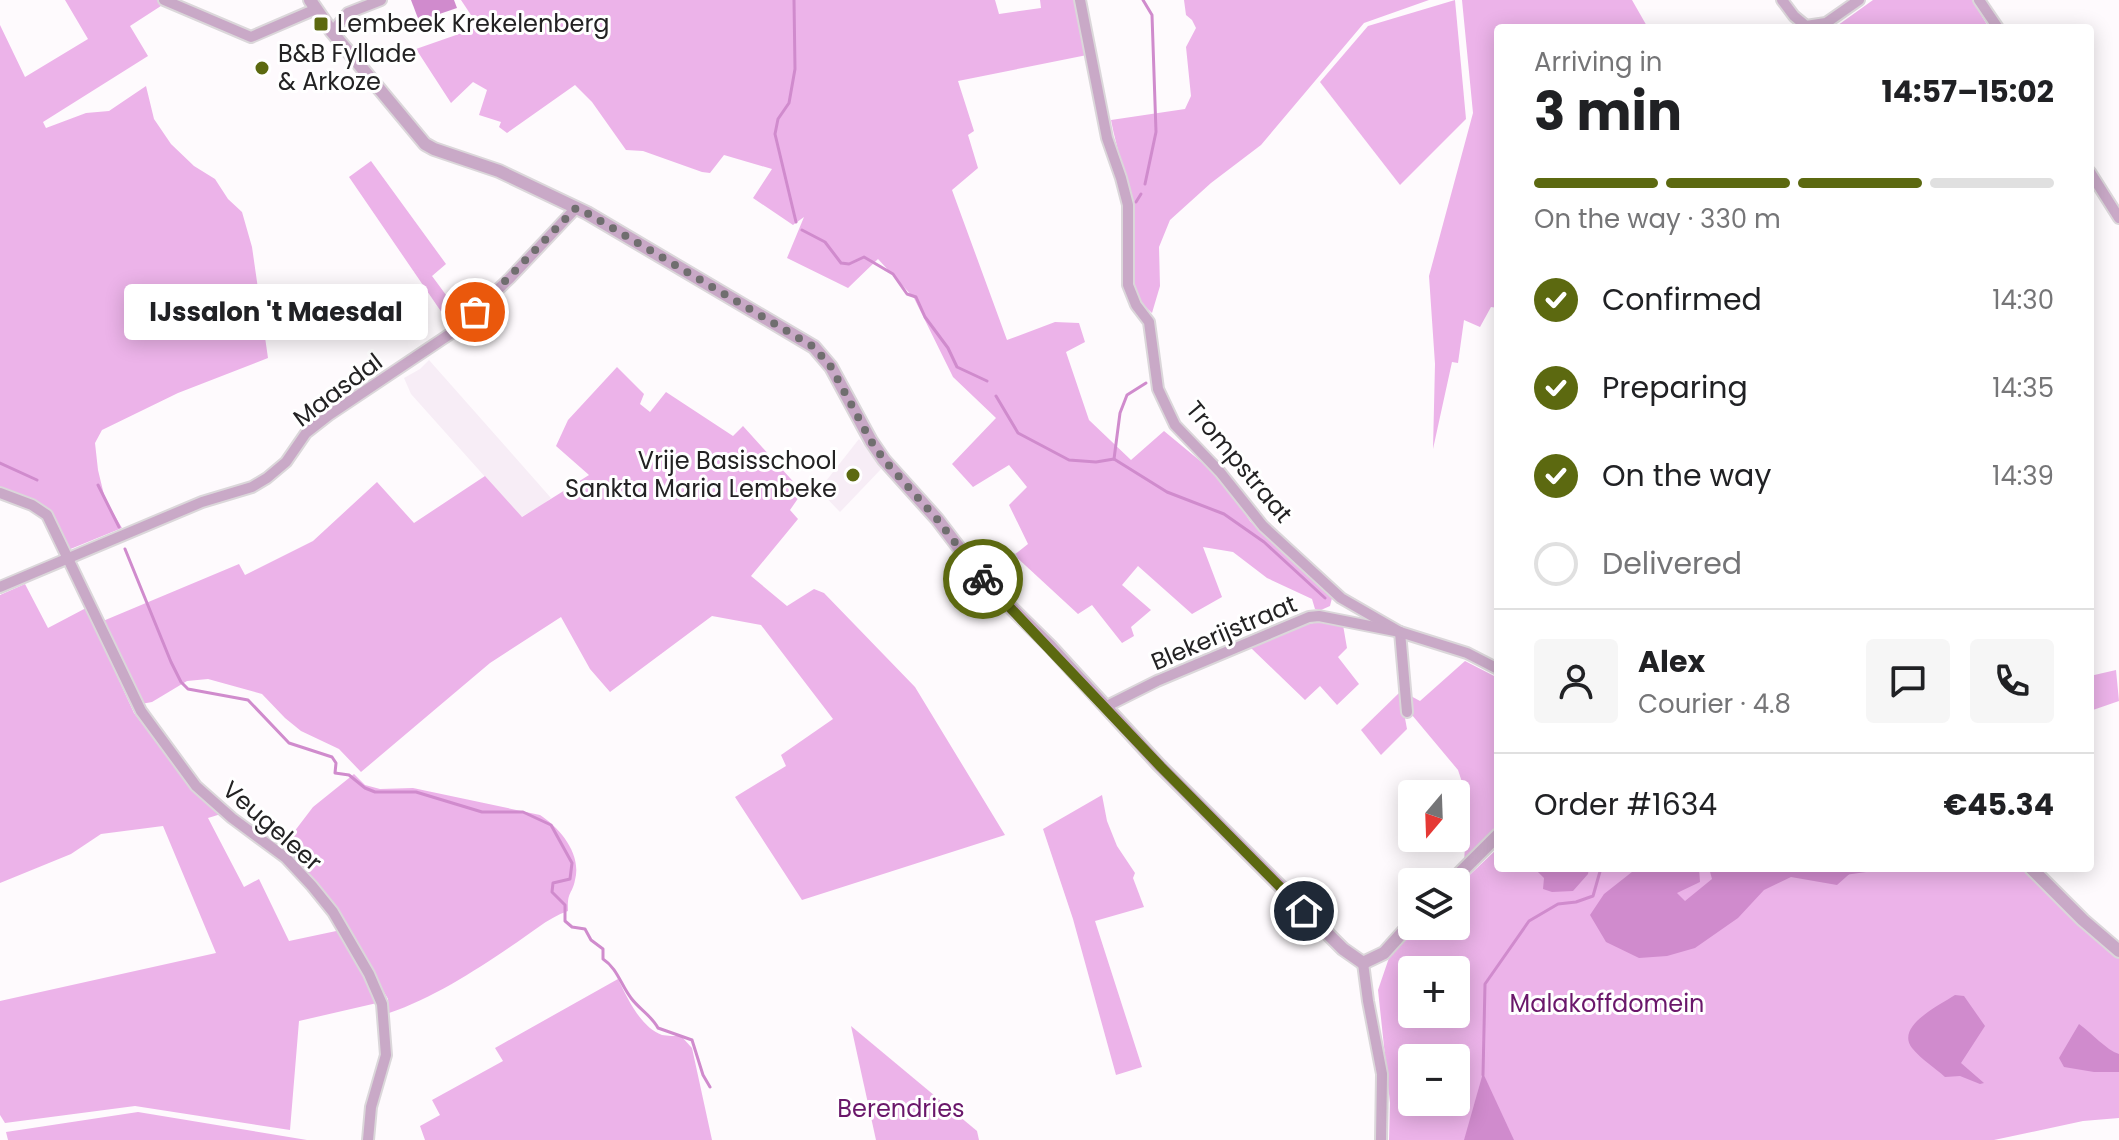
<!DOCTYPE html>
<html lang="en">
<head>
<meta charset="utf-8">
<style>
  body { margin:0; font-family:Poppins,sans-serif; background:#f6f6f6; color:#202124; height:100vh; display:flex; flex-direction:column; font-size:30px; white-space:nowrap }
  * { box-sizing:border-box; margin:0 }
  p { font-size:26px; color:#757577 }
  .icon { flex:none; width:44px; height:44px; fill:none; stroke:currentColor; stroke-width:2; stroke-linecap:round; stroke-linejoin:round }
  .map { position:relative; flex:1; overflow:hidden }
  .panel { position:absolute; left:1494px; top:24px; width:600px; height:848px; display:flex; flex-direction:column; background:#fff; border-radius:8px; box-shadow:0 4px 20px #0003 }
  .panel>* { flex:none }
  .needle { width:52px; rotate:199deg }
  .tools { position:absolute; left:1398px; top:780px; display:grid; gap:16px }
  .tools a { display:grid; place-items:center; width:72px; height:72px; border-radius:8px; background:#fff; box-shadow:0 4px 20px #0003; font-size:40px }
  .pin { position:absolute; display:grid; place-items:center; width:68px; height:68px; color:#fff; margin:-34px; border:4px solid #fff; border-radius:50%; box-shadow:0 2px 8px #0007 }
  .courier { position:absolute; display:grid; place-items:center; width:80px; height:80px; margin:-40px; border:6px solid #5c6910; border-radius:50%; background:#fff; color:#222; box-shadow:0 2px 10px #0007 }
  .bubble { position:absolute; height:56px; border-radius:8px; background:#fff; box-shadow:0 4px 20px #0003; font-size:26px; font-weight:700; line-height:56px; text-align:center }
  .summary em { font-style:normal; font-weight:700 }
  .summary div { display:flex; flex-direction:column-reverse }
  .summary { display:flex; align-items:center; justify-content:space-between; height:136px; padding:0 40px }
  h1 { font-size:52px; font-weight:700; line-height:60px }
  .bar { display:grid; grid-template-columns:repeat(4,1fr); gap:12px 8px; align-content:center; height:96px; padding:0 40px }
  .bar i { height:10px; border-radius:6px; background:#e0e0e0 }
  .bar .on { background:#5c6910 }
  .bar p { grid-column:span 4 }
  .line { display:flex; align-items:center; gap:20px; padding:0 40px; border-top:2px solid #e0e0e0 }
  .line div { flex:1 }
  .round { display:grid; place-items:center; flex:none; width:84px; height:84px; border-radius:8px; background:#f6f6f6 }
  ol { padding:0 40px; list-style:none }
  li { display:flex; align-items:center; gap:24px; height:88px }
  li p { margin-inline-start:auto }
  li .icon { padding:8px; border-radius:50%; background:#5c6910; color:#fff; stroke-width:4 }
  li:last-child { color:#757577 }
  li i { width:44px; height:44px; border:4px solid #e0e0e0; border-radius:50% }
  .map>svg:first-child { display:block }
</style>
</head>
<body>
<div class="map">
<svg width="2119" height="1140" viewBox="0 0 2119 1140">
  <rect width="100%" height="100%" fill="#fefafd"/>
  <g fill="#f7edf6">
    <path d="M429,360l122,138 -9,7 -21,12 -110,-123 -7,-16 16,-9z"/>
    <path d="M859,439l23,29 -42,44 -21,-22z"/>
  </g>
  <g fill="#ecb3e9" fill-rule="evenodd">
    <path d="M65,0h92l7,4 -34,22 18,30 -105,66 3,6 40,-15 23,-2 37,-25 8,33 17,25 23,22 21,13 13,20 14,13 10,35 16,111 -90,35 -76,37 -7,13 3,27 7,29 17,29 -54,22 -13,-29 -55,-25v-471l25,52 63,-38z"/>
    <path d="M461,0h534l4,14 42,-6 -1,-8h36l11,55 -129,26 16,50 -6,4 10,33 -26,22 55,150 48,-18 24,1 6,19 -19,10 23,68 42,40 33,-29 58,48 28,42 73,66 9,11 -2,8 -9,4 -6,-1 -3,-10 -45,-21 -34,-26 -30,-5 19,50 -30,17 -54,-48 -16,19 29,25 -20,17 3,9 -12,7 -30,-38 -14,9 -64,-59 14,-11 -19,-39 18,-18 -18,-22 -36,22 -21,-23 44,-46 -43,-41 -39,-79 -36,-39 -30,29 -61,-30 17,-41 -11,8 -40,-27 19,-29 -48,-14 -14,18 -8,-1 -59,-21 -17,-1 -34,-48 -17,-17 -68,48 -8,-6 2,-5 -22,-7 8,-25 -14,-8 -22,21 -35,-54 63,-22z"/>
    <path d="M1184,0h245l-65,23 -103,122 -50,38 -41,37 -11,27 1,39 -8,27c-8,-7 -15,-14 -18,-25 -7,-21 2,-47 0,-70 -4,-33 -17,-65 -23,-98l74,-11 6,-13 -5,-49 10,-19 -4,-8 -6,-5z"/>
    <path d="M1455,0l11,119 -66,66 -80,-103 48,-56z"/>
    <path d="M1462,0h170l16,28h-150v280l-7,-1 -11,20 -16,-7 -6,43 -6,-1 -19,87 2,-85 -6,-88 44,-163z"/>
    <path d="M1873,0h99l17,28h-155z"/>
    <path d="M371,161l75,103 -14,12 31,42 -12,8 -102,-149z"/>
    <path d="M617,367l27,27 -4,10 10,8 16,-20 67,44 10,-10 56,62 -4,5 4,4 -9,13 8,9 -47,57 36,30 27,-17 10,4 91,94 90,148 -203,65 -67,-103 51,-31 -5,-11 52,-36 -72,-94 -49,-9 -102,76 -20,-23 -29,-52 -71,46 -129,109 -22,-23 -38,-18 -16,-13 -23,-24 -54,-15 -21,2 -35,21 -11,2 -38,-83 136,-57 6,11 68,-34 64,-59 37,41 71,-47 37,41 67,-42 -33,-29 12,-26z"/>
    <path d="M25,584l23,44 38,-20 48,105 57,75 30,26 -13,4 36,69 15,-8 30,62 52,-11 36,73 -78,18 -9,109 -155,-24 -130,17 -5,-8v-114l216,-48 -53,-127 -62,8 -30,20 -71,29v-288z"/>
    <path d="M1324,622l19,3 4,23 -9,9 21,27 -22,21 -17,-19 -15,14 -54,-52c24,-11 46,-25 73,-26z"/>
    <path d="M1465,661l33,17v149l-34,35 4,-62 -10,-30 -46,-55 -3,-20 11,6z"/>
    <path d="M2116,670l3,31 -29,10v-35z"/>
    <path d="M1400,692l7,37 -26,26 -20,-25z"/>
    <path d="M354,774l11,11 15,4 33,-1 127,27c20,13 42,39 35,65 -3,15 -8,11 -7,31 -21,7 -39,24 -58,36 -37,25 -79,52 -121,66l-1,-14 -51,-87 -56,-63 32,-42z"/>
    <path d="M1102,795l5,26 10,25 18,27 -2,5 11,29 -49,14 47,146 -26,8 -43,-156 -30,-90z"/>
    <path d="M1498,848v20h524l44,45 53,45v160l-36,3 -89,19h-605l1,-37 -12,-113 12,-35 28,-29h38v-38zM1412,970h44v44h-44zM1412,1058h44v44h-44z"/>
    <path d="M618,979c9,18 22,48 44,56 5,1 14,1 19,1l11,12 20,92h-287l-5,-14 20,-11 -8,-15 71,-39 -8,-13z"/>
    <path d="M851,1026l126,105 2,9h-103z"/>
    <path d="M138,1112l169,28h-299l-2,-8z"/>
  </g>
  <g fill="#d08bcd">
    <path d="M411,0h43l3,8 -38,13z"/>
    <path d="M1534,868h55l-1,6 -15,17 -21,1 -9,-3 1,-11z"/>
    <path d="M1637,868h62l1,14 -23,11 8,8 27,-22 -3,-11 146,1 -18,16 -46,-8 -27,13 -26,28 -43,30 -28,8 -28,2 -33,-16 -16,-27 14,-21z"/>
    <path d="M1955,995l9,1 21,30 -24,37 23,20 -4,1 -20,-8 -15,1c-10,-9 -24,-18 -33,-29 -17,-22 28,-43 43,-53z"/>
    <path d="M2079,1024c13,9 27,26 40,30v18h-25l-30,-5 -5,-9z"/>
    <path d="M1483,1073l31,67h-50z"/>
  </g>
  <g fill="none" stroke-linecap="round" stroke-linejoin="round">
    <g stroke="#d08bcd" stroke-width="3">
      <path d="M794,0l1,69 -6,34 -11,16 -3,15 21,88"/>
      <path d="M1143,0l9,15 4,117 -11,52"/>
      <path d="M1136,202l5,-8"/>
      <path d="M802,230l23,12 16,21 8,1 15,-7 29,17 14,20 9,3 9,20 23,31 9,19 30,14"/>
      <path d="M996,396l22,37 51,27 27,2 18,-3 53,33 57,22 40,28 61,56"/>
      <path d="M1114,459l6,-46 7,-18 19,-12"/>
      <path d="M0,463l37,17"/>
      <path d="M98,485l21,42"/>
      <path d="M125,549l46,113 10,20 7,7 60,11 41,43 43,14 4,6 -1,10 14,2 16,13 10,4h41l66,20h41l28,13 21,38 -2,16 -17,4 -1,9 13,13v16l7,6 13,2 6,11 12,9v10c14,9 18,26 28,39 8,11 20,17 27,30l34,12 11,35 7,12"/>
      <path d="M1848,873l36,-5"/>
      <path d="M1483,1075l2,-91 44,-63 29,-17 18,-2 17,-6 8,-28"/>
    </g>
    <defs>
      <g id="minor">
        <path d="M164,0l87,37 65,-28"/>
        <path d="M1080,0l27,138 14,40 7,27v80l8,20 13,17 9,67 17,36 45,47 43,54 78,72 59,34"/>
        <path d="M1782,0l12,16 12,10 20,-3 33,-23"/>
        <path d="M1979,0l19,28"/>
        <path d="M332,32l16,-19 33,-13"/>
        <path d="M2090,172l29,46"/>
        <path d="M0,493l32,12 15,10 94,196 55,75 36,32 54,40 26,28 21,26 36,62 13,30 4,51 -15,52 -3,33"/>
        <path d="M985,582l26,-23"/>
        <path d="M0,587l202,-85 50,-15 15,-9 19,-16 20,-29 23,-18 124,-83 57,-54 66,-70"/>
        <path d="M1400,632l7,80"/>
        <path d="M1105,707l52,-26 152,-64 10,-1 81,16 67,21 31,16"/>
        <path d="M1363,963l5,38 14,73 -1,66"/>
      </g>
      <g id="tertiary">
        <path d="M310,0l22,32 93,112 9,5 65,22 88,42 227,134 17,20 40,74 13,19 53,59 48,63 65,64 108,118 185,185 20,14 21,-10 28,-31"/>
        <path d="M2031,868l52,52 36,31"/>
        <path d="M1451,882l47,-47"/>
      </g>
    </defs>
    <use href="#minor" stroke="#dbd7da" stroke-width="14"/>
    <use href="#tertiary" stroke="#dbd7da" stroke-width="16"/>
    <use href="#minor" stroke="#c9a9c7" stroke-width="10"/>
    <use href="#tertiary" stroke="#c9a9c7" stroke-width="12"/>
  </g>
  <g fill="none" stroke-linecap="round" stroke-linejoin="round">
    <path stroke="#706e6f" stroke-width="8" stroke-dasharray="0 14.4" d="M475,312l101,-104 11,5 227,134 17,20 40,74 13,19 53,59 46,60"/>
    <path stroke="#5c6910" stroke-width="10" d="M983,579l178,188 143,144"/>
  </g>
  <g fill="#5c6910" stroke="#fff" stroke-width="3">
    <rect x="313" y="16" width="16" height="16" rx="4"/>
    <circle cx="262" cy="68" r="8"/>
    <circle cx="853" cy="475" r="8"/>
  </g>
  <g text-anchor="middle" stroke-width="6" stroke-linejoin="round" paint-order="stroke">
    <g font-size="24" fill="#232223" stroke="#fff" text-anchor="start">
      <text x="337" y="32">Lembeek Krekelenberg</text>
      <text x="278" y="62">B&amp;B Fyllade<tspan x="278" dy="28">&amp; Arkoze</tspan></text>
      <text x="837" y="469" text-anchor="end">Vrije Basisschool<tspan x="837" dy="28">Sankta Maria Lembeke</tspan></text>
    </g>
    <g font-size="24" fill="#232223" stroke="#fff">
      <text transform="translate(338 390) rotate(-37)" y="8">Maasdal</text>
      <text transform="translate(1239 462) rotate(50)" y="8">Trompstraat</text>
      <text transform="translate(1224 633) rotate(-23)" y="8">Blekerijstraat</text>
      <text transform="translate(272 826) rotate(41)" y="8">Veugeleer</text>
    </g>
    <g font-size="24" fill="#6a176a" stroke="#fff">
      <text x="1607" y="1012">Malakoffdomein</text>
      <text x="901" y="1117">Berendries</text>
    </g>
  </g>
</svg>
<div class="tools">
<a><svg class="needle" viewBox="-14 -14 28 28"><path d="M0-13l5 13h-10z" fill="#e53935"/><path d="M0 13l5-13h-10z" fill="#757577"/></svg></a>
<a><svg class="icon" aria-label="layers" viewBox="0 0 24 24"><path d="M12 4l9 5-9 5-9-5zM3 14l9 5 9-5"/></svg></a>
<a>+</a>
<a>−</a>
</div>
<div class="pin" style="left:475px;top:312px;background:#ea580c"><svg class="icon" aria-label="bag" viewBox="0 0 24 24"><path d="M5 8h14l-1 12H6zM9 8a3 3 0 0 1 6 0"/></svg></div>
<div class="pin" style="left:1304px;top:911px;background:#1f2937"><svg class="icon" aria-label="home" viewBox="0 0 24 24"><path d="M3 11l9-7 9 7M6 9v11h12V9"/></svg></div>
<div class="courier" style="left:983px;top:579px"><svg class="icon" aria-label="bike" viewBox="0 0 24 24"><circle cx="6" cy="16" r="4"/><circle cx="18" cy="16" r="4"/><path d="M6 16l4-8h5l3 8M10 8l3 8H6M13 5h3"/></svg></div>
<div class="bubble" style="left:124px;top:284px;width:304px">IJssalon 't Maesdal</div>
<section class="panel">
<div class="summary"><div><h1>3 min</h1><p>Arriving in</p></div><em>14:57–15:02</em></div>
<div class="bar"><i class="on"></i><i class="on"></i><i class="on"></i><i></i><p>On the way · 330 m</p></div>
<ol>
<li><svg class="icon" aria-label="check" viewBox="0 0 24 24"><path d="M5 12l5 5 9-10"/></svg>Confirmed<p>14:30</p></li>
<li><svg class="icon" aria-label="check" viewBox="0 0 24 24"><path d="M5 12l5 5 9-10"/></svg>Preparing<p>14:35</p></li>
<li><svg class="icon" aria-label="check" viewBox="0 0 24 24"><path d="M5 12l5 5 9-10"/></svg>On the way<p>14:39</p></li>
<li><i></i>Delivered</li>
</ol>
<div class="line" style="height:144px"><a class="round"><svg class="icon" aria-label="person" viewBox="0 0 24 24"><circle cx="12" cy="8" r="4"/><path d="M4 21q1-7 8-7t8 7"/></svg></a><div><b>Alex</b><p>Courier · 4.8</p></div><a class="round"><svg class="icon" aria-label="chat" viewBox="0 0 24 24"><path d="M4 5h16v11H9l-5 4z"/></svg></a><a class="round"><svg class="icon" aria-label="phone" viewBox="0 0 24 24"><path d="M5 4h4l2 5-3 2q2 4 5 5l2-3 5 2v4C11 20 4 13 5 4z"/></svg></a></div>
<div class="line" style="height:104px"><div>Order #1634</div><b>€45.34</b></div>
</section>
</div>
</body>
</html>
